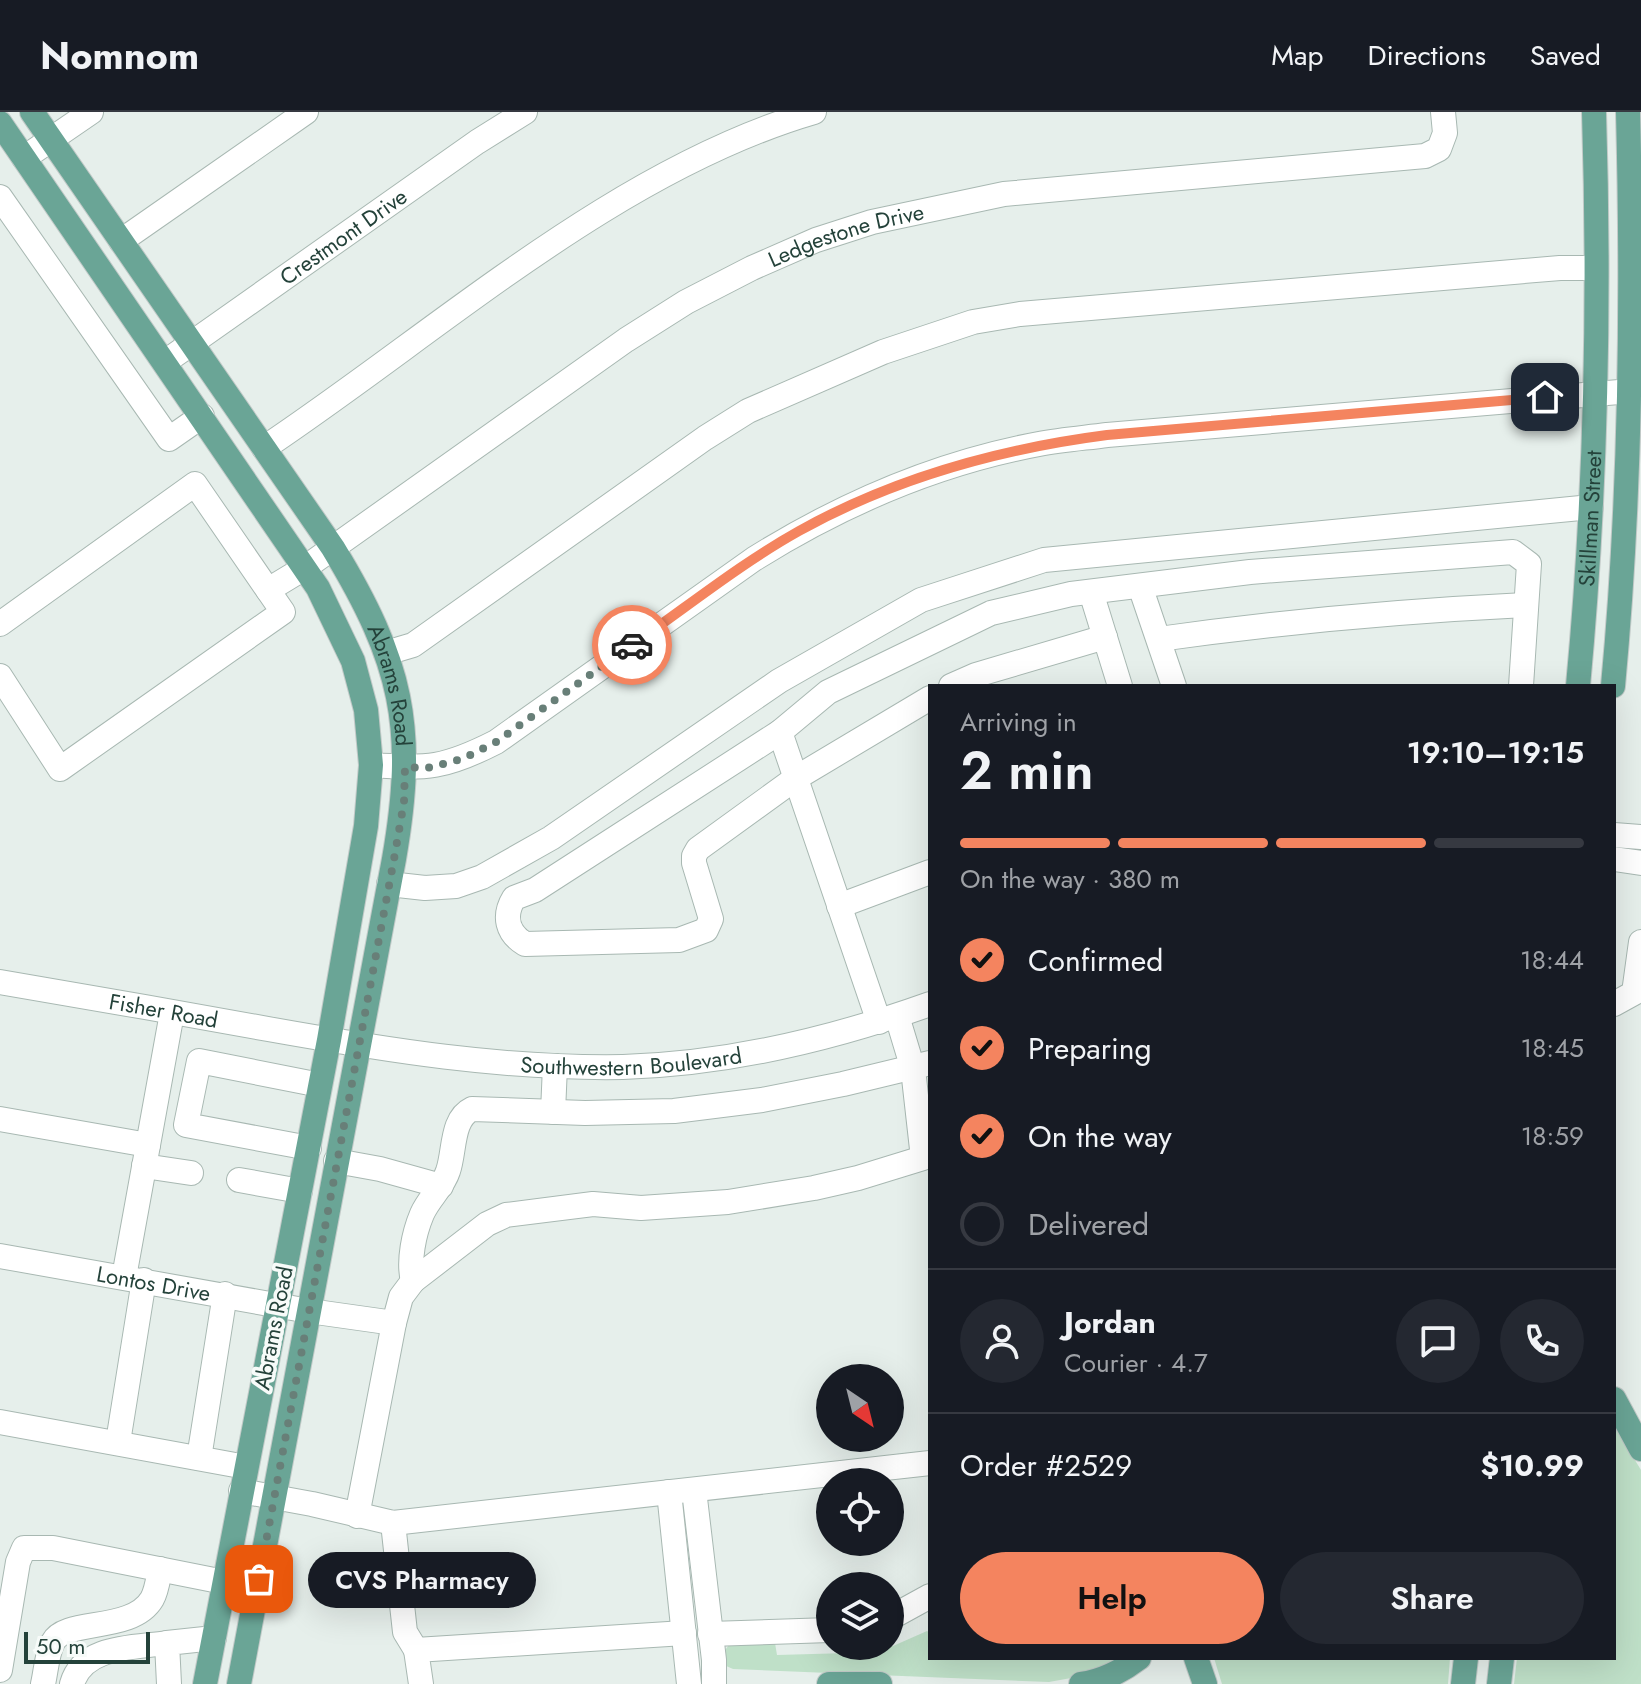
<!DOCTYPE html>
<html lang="en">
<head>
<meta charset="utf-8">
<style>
  body { margin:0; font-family:Jost,sans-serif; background:#242831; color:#f1f3f6; height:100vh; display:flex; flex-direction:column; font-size:30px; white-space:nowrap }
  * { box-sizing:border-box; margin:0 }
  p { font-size:26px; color:#9ea1a6 }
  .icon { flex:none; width:44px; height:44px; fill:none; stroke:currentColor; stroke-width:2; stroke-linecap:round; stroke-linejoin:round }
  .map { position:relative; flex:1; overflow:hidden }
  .drawer { position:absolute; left:928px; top:572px; width:688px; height:976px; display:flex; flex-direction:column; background:#171b24; border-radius:0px; box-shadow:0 8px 32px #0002 }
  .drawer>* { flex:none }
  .needle { width:52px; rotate:145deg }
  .buttons { position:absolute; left:816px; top:1252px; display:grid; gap:16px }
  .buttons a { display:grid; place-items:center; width:88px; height:88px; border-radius:50%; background:#171b24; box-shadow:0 8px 32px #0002; font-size:40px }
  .scale { position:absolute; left:24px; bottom:20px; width:126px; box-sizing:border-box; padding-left:8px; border:4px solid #24423a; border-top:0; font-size:22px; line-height:28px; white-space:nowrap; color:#24423a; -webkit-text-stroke:6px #f7fbf9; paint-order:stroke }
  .pin { position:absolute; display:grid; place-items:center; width:68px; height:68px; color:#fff; margin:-34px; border-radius:16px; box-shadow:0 4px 12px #0006 }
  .courier { position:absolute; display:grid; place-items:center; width:80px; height:80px; margin:-40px; border:6px solid #f4845f; border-radius:50%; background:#fff; color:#222; box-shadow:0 2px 10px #0007 }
  .bubble { position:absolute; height:56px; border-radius:28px; background:#171b24; box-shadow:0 8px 32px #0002; font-size:26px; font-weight:600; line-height:56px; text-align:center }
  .head em { font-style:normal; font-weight:600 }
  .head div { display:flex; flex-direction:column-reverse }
  .head { display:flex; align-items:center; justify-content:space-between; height:136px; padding:0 32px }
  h1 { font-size:52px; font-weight:600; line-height:60px }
  .bar { display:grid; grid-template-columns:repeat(4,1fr); gap:12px 8px; align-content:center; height:96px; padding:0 32px }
  .bar i { height:10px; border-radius:6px; background:#363941 }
  .bar .selected { background:#f4845f }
  .bar p { grid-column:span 4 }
  .line { display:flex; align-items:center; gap:20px; padding:0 32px; border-top:2px solid #363941 }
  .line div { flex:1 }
  .round { display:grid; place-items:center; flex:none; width:84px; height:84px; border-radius:42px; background:#242831 }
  ol { padding:0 32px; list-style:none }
  li { display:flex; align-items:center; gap:24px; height:88px }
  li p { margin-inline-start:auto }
  li .icon { padding:8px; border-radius:50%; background:#f4845f; color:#111; stroke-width:4 }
  li:last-child { color:#9ea1a6 }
  li i { width:44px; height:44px; border:4px solid #363941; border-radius:50% }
  .action { display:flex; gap:16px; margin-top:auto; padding:16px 32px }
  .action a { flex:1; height:92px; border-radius:48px; background:#f4845f; color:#111; font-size:32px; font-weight:600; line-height:92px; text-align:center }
  .action a+a { background:#242831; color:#f1f3f6 }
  header { display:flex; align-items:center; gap:48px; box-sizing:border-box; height:112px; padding:0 40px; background:#171b24; border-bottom:2px solid #363941 }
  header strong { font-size:38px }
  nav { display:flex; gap:44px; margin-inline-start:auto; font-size:28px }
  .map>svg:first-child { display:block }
</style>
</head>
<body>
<header>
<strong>Nomnom</strong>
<nav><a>Map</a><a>Directions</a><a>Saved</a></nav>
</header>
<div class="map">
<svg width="1641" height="1572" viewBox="0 0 1641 1572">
  <rect width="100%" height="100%" fill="#e6efeb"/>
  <g fill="#bfe0c8">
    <path d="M1614,1314l27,44v214h-127l3,-26h97z"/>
    <path d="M927,1519l3,2v25h196l-44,18 -33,6 -316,-13 -9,-4 -2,-11 7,-9 46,-2 2,12 71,-2 45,-7z"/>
    <path d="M1214,1546h236l-2,26h-226z"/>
  </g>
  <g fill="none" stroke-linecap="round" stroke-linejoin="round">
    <defs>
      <g id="minor">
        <path d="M24,46l67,-46"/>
        <path d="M0,85l169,242 33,-23"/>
        <path d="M121,129l185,-129"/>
        <path id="s1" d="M165,250l312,-220 48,-30"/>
        <path d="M264,336c171,-114 351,-278 550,-336"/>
        <path d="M1140,474l34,100"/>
        <path id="s2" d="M268,478l38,-23 320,-227 60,-38 66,-34 64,-28 56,-18 132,-28 421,-38 14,-7 6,-16 -2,-21"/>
        <path d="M1091,480l29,94"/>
        <path d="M0,512l195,-140 88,128 -223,157 -60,-93"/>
        <path d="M1159,527c121,-17 243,-28 366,-34"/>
        <path d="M386,541l27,-8 292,-207 43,-27 135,-59 90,-30 47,-8 540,-46h35"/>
        <path d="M951,574l25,-11 129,-38"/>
        <path d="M780,620l-245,158 -21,8c-11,18 -7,35 11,46l154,-4 27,-10 5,-11 -17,-56v-7l4,-7 98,-71 134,-80"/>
        <path d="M371,653c57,4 74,3 125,-23l258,-183c88,-55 183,-96 285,-115 22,-4 45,-6 68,-9l524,-44"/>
        <path d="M1614,723l27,2"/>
        <path d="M1614,747l27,4"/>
        <path d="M389,772l36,4 31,-2 26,-9 69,-39 228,-157 142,-81 123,-40 547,-53"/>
        <path d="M839,794l91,-34"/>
        <path id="s3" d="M0,870c89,15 179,31 268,47 118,21 235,40 355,38 104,-3 209,-28 307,-63"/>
        <path d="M1614,892l20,-11 7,-51"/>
        <path d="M879,910l-99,-290 48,-40 163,-79 80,-19 179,-22 263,-20 16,12 -8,122"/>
        <path d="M553,1000l2,-46"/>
        <path d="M0,1007l148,26"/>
        <path d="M309,1036l-123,-23 13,-64 121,24"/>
        <path d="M336,1049l44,8 61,17"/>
        <path d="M144,1054l47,7"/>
        <path d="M239,1068l61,11"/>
        <path id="s4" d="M0,1144l309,55 85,12"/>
        <path d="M124,1165l48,-264"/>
        <path d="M413,1169c-5,-20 1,-48 9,-67 7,-16 21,-27 26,-43 7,-20 3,-52 24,-62l113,4 89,-2 88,-11 81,-16 87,-21"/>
        <path d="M0,1310l246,45"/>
        <path d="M118,1330l26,-162"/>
        <path d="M199,1346l26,-164"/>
        <path d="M694,1378l20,170v24"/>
        <path d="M241,1379l71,13 81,19 537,-60"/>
        <path d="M669,1380l20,192"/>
        <path d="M357,1404l37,-193 7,-26 12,-16 74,-57 19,-9 87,-11 48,4 87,-6 86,-14 44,-10 65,-20 -10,-89 -16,-53"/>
        <path d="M393,1411l12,109 11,18"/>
        <path d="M890,1506l40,-22"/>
        <path d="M710,1522l120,-4"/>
        <path d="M0,1558l18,-108 6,-14h29l171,34"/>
        <path d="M43,1572c3,-13 4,-31 10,-42 12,-24 79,-9 99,-43 5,-9 6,-20 8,-30"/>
        <path d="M72,1572c11,-39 62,-36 95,-41"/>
        <path d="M169,1572l-2,-41 47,-5"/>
        <path d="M421,1572l-5,-34 268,-17"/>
      </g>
      <g id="major">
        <path id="s5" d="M32,0l301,436c69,114 84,179 61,311l-155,825"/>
        <path d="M0,11l318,465 35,73 13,49 5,55 -5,61 -37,214 -124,644"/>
        <path id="s6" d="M1578,574c18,-191 22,-383 16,-574"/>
        <path d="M1613,574c18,-191 20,-382 15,-574"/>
        <path d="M1614,1287l27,50"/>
        <path d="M1196,1546l9,26"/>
        <path d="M829,1572h51"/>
        <path d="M1081,1572c21,-3 41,-13 58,-26"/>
        <path d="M1463,1572l3,-26"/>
        <path d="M1499,1572l3,-26"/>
      </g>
    </defs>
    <use href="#minor" stroke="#a8b8b2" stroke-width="26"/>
    <use href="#major" stroke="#c2cac8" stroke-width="26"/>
    <use href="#minor" stroke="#fff" stroke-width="24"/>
    <use href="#major" stroke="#6aa596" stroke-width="24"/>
  </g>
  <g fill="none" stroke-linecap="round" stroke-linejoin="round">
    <path stroke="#687f78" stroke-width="8" stroke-dasharray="0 14.4" d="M259,1467l135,-720 10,-57 1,-35 22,1 35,-9 34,-17 136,-97"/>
    <path stroke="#f4845f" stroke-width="10" d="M632,533c55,-38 108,-81 167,-114 95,-53 200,-82 308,-96l438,-38"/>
  </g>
  <g text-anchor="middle" stroke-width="7" stroke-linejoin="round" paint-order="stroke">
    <g font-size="22" fill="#24423a" stroke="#f7fbf9">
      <text dy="8" stroke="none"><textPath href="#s1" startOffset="218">Crestmont Drive</textPath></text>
      <text dy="8" stroke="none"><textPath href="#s2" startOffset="682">Ledgestone Drive</textPath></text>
      <text dy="8" stroke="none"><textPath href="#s6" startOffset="168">Skillman Street</textPath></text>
      <text dy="8" stroke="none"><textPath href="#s5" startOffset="680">Abrams Road</textPath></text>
      <text dy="8" stroke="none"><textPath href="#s3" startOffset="166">Fisher Road</textPath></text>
      <text dy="8" stroke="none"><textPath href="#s3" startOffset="638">Southwestern Boulevard</textPath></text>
      <text dy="8" stroke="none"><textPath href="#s4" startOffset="156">Lontos Drive</textPath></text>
      <text transform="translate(273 1216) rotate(-79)" y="8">Abrams Road</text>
    </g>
  </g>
</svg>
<div class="buttons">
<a><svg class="needle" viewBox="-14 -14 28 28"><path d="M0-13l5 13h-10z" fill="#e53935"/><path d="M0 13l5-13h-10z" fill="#9ea1a6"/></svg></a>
<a><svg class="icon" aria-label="locate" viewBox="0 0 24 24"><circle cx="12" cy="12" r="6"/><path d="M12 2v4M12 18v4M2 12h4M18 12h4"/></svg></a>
<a><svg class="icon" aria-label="layers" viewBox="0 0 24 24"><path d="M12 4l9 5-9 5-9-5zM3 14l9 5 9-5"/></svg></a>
</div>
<div class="scale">50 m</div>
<div class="pin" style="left:259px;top:1467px;background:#ea580c"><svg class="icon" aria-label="bag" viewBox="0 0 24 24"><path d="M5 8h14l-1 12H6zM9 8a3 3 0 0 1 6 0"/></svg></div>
<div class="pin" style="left:1545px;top:285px;background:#1f2937"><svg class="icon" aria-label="home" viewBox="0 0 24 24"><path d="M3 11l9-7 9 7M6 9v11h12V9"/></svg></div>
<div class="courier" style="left:632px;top:533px"><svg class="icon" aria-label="car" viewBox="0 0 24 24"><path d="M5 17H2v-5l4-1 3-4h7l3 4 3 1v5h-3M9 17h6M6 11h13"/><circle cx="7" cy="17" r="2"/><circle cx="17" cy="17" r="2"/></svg></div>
<div class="bubble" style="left:308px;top:1440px;width:228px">CVS Pharmacy</div>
<section class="drawer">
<div class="head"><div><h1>2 min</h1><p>Arriving in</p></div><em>19:10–19:15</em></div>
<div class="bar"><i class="selected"></i><i class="selected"></i><i class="selected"></i><i></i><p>On the way · 380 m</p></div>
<ol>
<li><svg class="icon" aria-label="check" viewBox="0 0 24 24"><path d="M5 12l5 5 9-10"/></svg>Confirmed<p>18:44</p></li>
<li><svg class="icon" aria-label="check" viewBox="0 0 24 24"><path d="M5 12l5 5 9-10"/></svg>Preparing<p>18:45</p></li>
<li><svg class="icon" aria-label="check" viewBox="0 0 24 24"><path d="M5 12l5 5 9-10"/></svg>On the way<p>18:59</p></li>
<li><i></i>Delivered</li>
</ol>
<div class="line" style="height:144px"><a class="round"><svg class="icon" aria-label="person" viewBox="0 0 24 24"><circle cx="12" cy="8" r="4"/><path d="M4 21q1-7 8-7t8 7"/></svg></a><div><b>Jordan</b><p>Courier · 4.7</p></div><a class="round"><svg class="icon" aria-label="chat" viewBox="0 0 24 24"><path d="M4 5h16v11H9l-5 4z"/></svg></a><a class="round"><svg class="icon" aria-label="phone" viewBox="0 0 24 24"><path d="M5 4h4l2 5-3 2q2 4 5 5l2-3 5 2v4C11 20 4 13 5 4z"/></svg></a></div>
<div class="line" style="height:104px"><div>Order #2529</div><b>$10.99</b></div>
<div class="action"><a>Help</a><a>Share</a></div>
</section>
</div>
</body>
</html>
